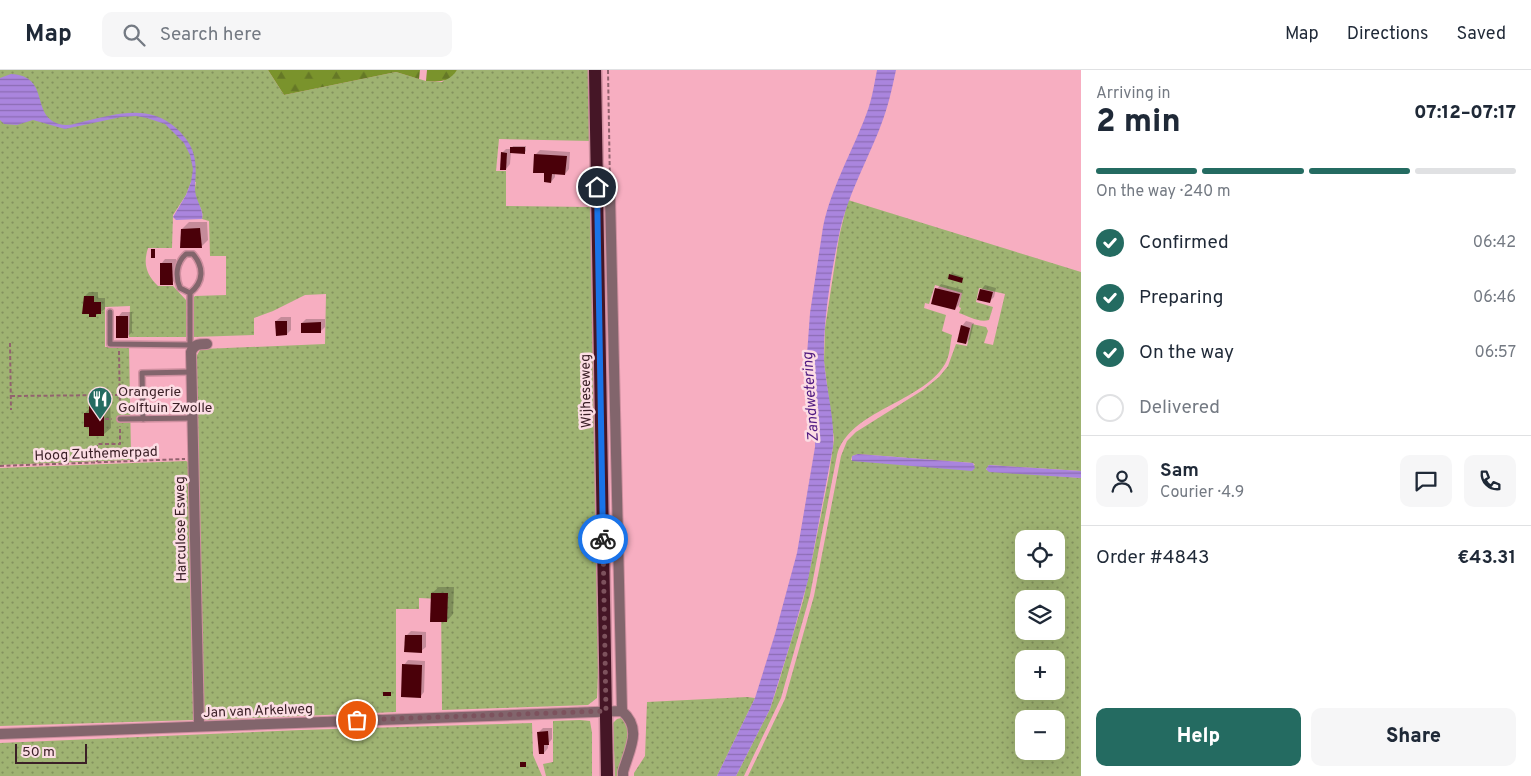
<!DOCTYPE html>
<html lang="en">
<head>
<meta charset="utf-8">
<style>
  body { margin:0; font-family:Overpass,sans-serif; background:#f6f6f7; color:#1f2937; height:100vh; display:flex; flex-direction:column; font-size:19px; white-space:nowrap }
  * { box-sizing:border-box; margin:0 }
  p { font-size:16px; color:#747a83 }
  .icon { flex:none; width:28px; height:28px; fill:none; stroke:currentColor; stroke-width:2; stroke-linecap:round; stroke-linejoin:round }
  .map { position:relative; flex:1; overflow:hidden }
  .sheet { display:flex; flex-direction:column; background:#fff; width:450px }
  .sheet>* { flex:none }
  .fabs { position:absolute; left:1015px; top:460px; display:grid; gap:10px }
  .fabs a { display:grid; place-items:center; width:50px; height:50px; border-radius:10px; background:#fff; box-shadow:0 5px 20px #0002; font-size:25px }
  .scale { position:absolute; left:15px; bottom:12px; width:72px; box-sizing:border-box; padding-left:5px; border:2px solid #3b2027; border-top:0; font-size:14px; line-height:18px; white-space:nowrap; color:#3b2027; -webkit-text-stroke:4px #fcdde4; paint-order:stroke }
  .pin { position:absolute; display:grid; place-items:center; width:42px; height:42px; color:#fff; margin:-21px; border:2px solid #fff; border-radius:50%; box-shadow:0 1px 5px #0007 }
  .courier { position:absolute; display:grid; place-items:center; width:50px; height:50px; margin:-25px; border:4px solid #1a73e8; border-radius:50%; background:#fff; color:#222; box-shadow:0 1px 6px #0007 }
  .head em { font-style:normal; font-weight:800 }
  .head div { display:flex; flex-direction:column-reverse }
  .head { display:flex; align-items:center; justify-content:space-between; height:85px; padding:0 15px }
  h1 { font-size:32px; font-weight:800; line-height:38px }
  .bar { display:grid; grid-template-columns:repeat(4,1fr); gap:8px 5px; align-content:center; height:60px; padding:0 15px }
  .bar i { height:6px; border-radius:4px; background:#e0e1e3 }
  .bar .active { background:#246b61 }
  .bar p { grid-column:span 4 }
  .line { display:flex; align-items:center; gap:12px; padding:0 15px; border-top:1px solid #e0e1e3 }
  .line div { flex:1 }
  .round { display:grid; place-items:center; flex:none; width:52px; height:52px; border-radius:10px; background:#f6f6f7 }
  ol { padding:0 15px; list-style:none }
  li { display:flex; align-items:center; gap:15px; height:55px }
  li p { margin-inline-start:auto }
  li .icon { padding:5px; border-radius:50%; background:#246b61; color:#fff; stroke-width:4 }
  li:last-child { color:#747a83 }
  li i { width:28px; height:28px; border:2px solid #e0e1e3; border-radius:50% }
  .button { display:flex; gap:10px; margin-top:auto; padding:10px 15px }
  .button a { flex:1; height:58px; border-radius:10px; background:#246b61; color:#fff; font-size:20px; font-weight:800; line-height:58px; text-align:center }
  .button a+a { background:#f6f6f7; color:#1f2937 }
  header { display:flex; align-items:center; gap:30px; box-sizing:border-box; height:70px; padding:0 25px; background:#fff; border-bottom:1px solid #e0e1e3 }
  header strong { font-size:24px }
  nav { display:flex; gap:28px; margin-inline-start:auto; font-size:18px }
  .search { width:350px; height:45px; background:#f6f6f7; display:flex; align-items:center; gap:12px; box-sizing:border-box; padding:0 18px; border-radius:10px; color:#747a83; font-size:19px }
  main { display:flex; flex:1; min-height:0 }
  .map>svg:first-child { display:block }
</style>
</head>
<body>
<header>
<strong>Map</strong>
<div class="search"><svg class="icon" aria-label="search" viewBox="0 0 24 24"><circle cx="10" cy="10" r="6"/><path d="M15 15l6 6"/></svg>Search here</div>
<nav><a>Map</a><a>Directions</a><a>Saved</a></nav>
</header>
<main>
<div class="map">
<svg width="1081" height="706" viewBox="0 0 1081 706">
  <defs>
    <pattern id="grass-dots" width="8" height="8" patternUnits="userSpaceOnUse" patternTransform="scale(1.25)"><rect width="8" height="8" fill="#9fb372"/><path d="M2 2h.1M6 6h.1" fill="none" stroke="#83915e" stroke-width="1.8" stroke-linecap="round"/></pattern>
    <pattern id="forest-firs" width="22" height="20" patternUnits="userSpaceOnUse" patternTransform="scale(1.25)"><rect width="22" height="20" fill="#7a932c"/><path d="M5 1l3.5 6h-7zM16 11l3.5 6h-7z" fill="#657826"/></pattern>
    <pattern id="water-rules" width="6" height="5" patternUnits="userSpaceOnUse" patternTransform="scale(1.25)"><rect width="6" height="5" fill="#aa85de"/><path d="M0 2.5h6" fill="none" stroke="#8c6cb4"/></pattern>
  </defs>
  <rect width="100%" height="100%" fill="#f7aec1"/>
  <g fill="url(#grass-dots)" fill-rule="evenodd">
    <path d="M0,0h268l16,25 112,-23 30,9 16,1 15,-12h133l1,71 -92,-2 -3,32h10v35l86,1 7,439 -2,52 -9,7 -146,5 -1,-111 -22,-1v11h-23v103l-193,8 -7,-363 4,-7 3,-1 122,-5 1,-50 -21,1 -32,16 -19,7v17l-61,2v-39l2,-2 31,-1v-39h-16l-1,-35 -7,-2c2,-9 -3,-12 -6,-20 -2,-5 -1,-12 0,-17h-5l-5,13 -13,20 -1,33h-24c-5,16 -2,26 10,38h15l13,14 1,37h-58l1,-31 -25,1v40h24l2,106h19l2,4 -21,1v2l-131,5z"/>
    <path d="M848,130l233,72v199l-92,-6 -3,5 95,8v298h-333l37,-77 29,-103 27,-140 6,-15 9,-9 67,-42 16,-13 9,-11 8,-22 11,2 5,-22 14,3 2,4 -4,12 9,2 12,-51 -26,-6 -3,14 17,5 -4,13c-10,3 -21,-4 -30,-7l2,-5 -2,-1 3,-14 -27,-8 -6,19 -4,-1 -1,5 22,7 -4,16 10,4c-2,9 -2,21 -7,29 -23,39 -96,46 -108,91l-27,140 -29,103 -37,78h-8l34,-67 7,-21 26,-87 11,-51 15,-75 5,-36 -10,-77 1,-34 14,-91zM858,384l115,9 2,2 -124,-5 1,-4zM1024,469h32v32h-32zM1024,529h32v32h-32zM1024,589h32v32h-32zM1024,649h32v32h-32z"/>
    <path d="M186,391l4,2 4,257 -194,6v-258z"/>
    <path d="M747,627l8,1 -38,78h-83v-3l11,-17 2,-54z"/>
    <path d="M621,648l9,7 -5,35 -7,16h-3l-2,-53 4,-4z"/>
    <path d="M580,650l10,1 2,12v43h-46l-3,-12 10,-2v-41z"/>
    <path d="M532,653l1,32 9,21h-542v-33l301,-13z"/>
  </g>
  <g fill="url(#forest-firs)">
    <path d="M268,0h152l-1,9 -23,-7 -112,23z"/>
    <path d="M427,0h30c-8,12 -17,12 -31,11z"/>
  </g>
  <g fill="url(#water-rules)">
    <path d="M877,0h19c-4,19 -8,37 -15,55 -14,37 -34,71 -42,110 -8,39 -16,85 -15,125 2,29 11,58 9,87l-25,133 -17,61 -21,68 -34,67h-19l38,-78 20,-64 22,-81 18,-106v-25l-8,-67 3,-42 13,-86c8,-39 29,-75 43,-112 6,-15 8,-30 11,-45z"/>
    <path d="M11,4c40,2 19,41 48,50 9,3 18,-1 27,-3 31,-7 63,-17 90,7 20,18 21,33 19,58 -1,14 10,24 7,33l-26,1 -3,-3 13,-22 5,-13 2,-13 -3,-14 -6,-12 -19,-19 -18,-6 -11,-2 -15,1 -56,12 -32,-9 -16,5 -13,-1 -4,-4v-42z"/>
    <path d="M858,384l115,9 2,5 -3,3 -120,-10v-5z"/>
    <path d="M989,395l92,6v7l-92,-6 -3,-3z"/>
  </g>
  <g fill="#0003">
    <path d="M513,76h13v5l-2,2 -13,-1 -1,12 -4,5 -4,-16 4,-4h5z"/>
    <path d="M540,80l30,2 -1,17 -4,5 -10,-1v4l-4,5 -16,-27z"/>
    <path d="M189,152h18l1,18 -6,6 -20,-17z"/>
    <path d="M165,189h11v20l-4,4 -11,-19z"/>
    <path d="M952,203l12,4 -1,2 -2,2 -11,-6z"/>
    <path d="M941,214l22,6 -4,15 -4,4 -18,-20z"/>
    <path d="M985,215l11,3 -2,9 -5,5 -8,-12z"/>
    <path d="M89,222h9v6h7v11l-10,7 -5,-3 -5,-17z"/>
    <path d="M122,242h10v20l-4,4 -10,-19z"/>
    <path d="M281,247h10v13l-4,4 -11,-13z"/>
    <path d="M306,249h19v8l-4,4 -19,-8z"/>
    <path d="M966,251l8,2 -4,16 -4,4 -4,-17z"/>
    <path d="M97,327h13l1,31 -7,6 -14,-9 -5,-12 5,-5v-4z"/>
    <path d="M439,517h15l-1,27 -6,7 -15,-28z"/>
    <path d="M411,561l15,1v15l-5,4 -15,-15z"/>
    <path d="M408,590l17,1 -1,31 -4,5 -16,-32z"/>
    <path d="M543,658h9v11l-4,5v4l-4,5 -5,-21z"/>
  </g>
  <g fill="#4a0009">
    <path d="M510,77h15v7l-15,-1z"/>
    <path d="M501,82l6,1 -1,17h-6z"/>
    <path d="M534,84l33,2 -2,19 -13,-1 -1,9 -7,-1v-9h-11z"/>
    <path d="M200,158l2,20h-22l1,-19z"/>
    <rect x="151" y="179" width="4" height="9"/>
    <path d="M160,193h12l1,22h-13z"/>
    <path d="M949,204l14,4 -1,5 -14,-4z"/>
    <path d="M935,218l25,6 -5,16 -24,-6z"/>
    <path d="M980,219l13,3 -3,11 -13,-3z"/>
    <path d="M84,226h10v6h7v12h-5v3h-7v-3h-7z"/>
    <rect x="116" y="246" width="12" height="22"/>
    <path d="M275,251h12v14l-11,1z"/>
    <path d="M321,252v11h-20v-10z"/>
    <path d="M961,255l9,3 -4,16 -9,-2z"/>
    <path d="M104,333v33h-15v-9h-5v-14h5v-9z"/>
    <path d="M431,523h17l-1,29h-17z"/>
    <path d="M405,565h17v18l-18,-1z"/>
    <path d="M402,594l20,1 -1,33 -20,-1z"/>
    <rect x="383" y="622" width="8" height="4"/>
    <path d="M548,661l1,14h-5v9h-5l-2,-22z"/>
    <rect x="520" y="692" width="6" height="5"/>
  </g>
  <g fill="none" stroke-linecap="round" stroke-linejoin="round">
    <defs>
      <g id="lane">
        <path d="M190,223l-10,-5c-5,-12 -4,-25 6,-34h7c11,13 11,28 -3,39v52l3,2"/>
        <path d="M110,242v32l80,1"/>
        <path d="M120,349l72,-1"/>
        <path d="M143,349l-1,-46 49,-1"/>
      </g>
      <g id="street">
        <path d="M610,125l12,516"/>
        <path d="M199,655l-8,-373c3,-8 8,-8 16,-8"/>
        <path d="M0,664l622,-23c21,18 7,39 1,61v4"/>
      </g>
      <path id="primary" d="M595,0l12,706"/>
    </defs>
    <use href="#lane" stroke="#ce8f9f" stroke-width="8"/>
    <use href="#street" stroke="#ce8f9f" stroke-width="12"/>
    <use href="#primary" stroke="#ce8f9f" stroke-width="15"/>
    <g stroke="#92626e" stroke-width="2" stroke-dasharray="4 2.5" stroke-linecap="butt">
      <path d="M608,0l2,115"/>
      <path d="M10,273l1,67"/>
      <path d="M119,281l1,61"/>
      <path d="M11,326l107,-1"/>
      <path d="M105,349h7"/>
      <path d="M97,392v-18h23v-18"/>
      <path d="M0,396l185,-7"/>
    </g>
    <use href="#lane" stroke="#82656c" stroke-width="5"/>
    <use href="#street" stroke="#82656c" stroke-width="10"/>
    <use href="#primary" stroke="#451626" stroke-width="12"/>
  </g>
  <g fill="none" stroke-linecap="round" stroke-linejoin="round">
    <path stroke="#7d525d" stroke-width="5" stroke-dasharray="0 9" d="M357,650l249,-9 -3,-172"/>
    <path stroke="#1a73e8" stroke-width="6" d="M597,117l6,352"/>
  </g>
  <defs>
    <symbol id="restaurant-pin" viewBox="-11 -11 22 30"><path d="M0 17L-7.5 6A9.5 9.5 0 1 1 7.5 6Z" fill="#246b61" stroke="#fcdde4"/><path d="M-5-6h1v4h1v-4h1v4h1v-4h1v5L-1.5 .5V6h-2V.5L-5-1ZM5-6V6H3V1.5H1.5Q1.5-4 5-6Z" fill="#fff"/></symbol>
  </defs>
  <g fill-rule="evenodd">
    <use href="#restaurant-pin" x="86" y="315" width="28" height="38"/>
  </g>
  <g text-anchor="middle" stroke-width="5" stroke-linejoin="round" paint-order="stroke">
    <g font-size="14" fill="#3b2027" stroke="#fcdde4" text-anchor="start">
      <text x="118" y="326">Orangerie<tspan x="118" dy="16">Golftuin Zwolle</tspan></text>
    </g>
    <g font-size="14" fill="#3b2027" stroke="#fcdde4">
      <text transform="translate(585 321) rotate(-91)" y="5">Wijheseweg</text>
      <text transform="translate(96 383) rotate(-2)" y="5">Hoog Zuthemerpad</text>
      <text transform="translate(180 459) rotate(-91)" y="5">Harculose Esweg</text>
      <text transform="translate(258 640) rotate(-2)" y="5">Jan van Arkelweg</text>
    </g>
    <g font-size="15" font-style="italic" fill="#4f1981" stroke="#fcdde4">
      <text transform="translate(810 327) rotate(-94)" y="5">Zandwetering</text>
    </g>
  </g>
</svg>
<div class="fabs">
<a><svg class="icon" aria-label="locate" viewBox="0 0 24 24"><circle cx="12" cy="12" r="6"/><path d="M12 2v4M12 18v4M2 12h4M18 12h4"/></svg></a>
<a><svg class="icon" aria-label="layers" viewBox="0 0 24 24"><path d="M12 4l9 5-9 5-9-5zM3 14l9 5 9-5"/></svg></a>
<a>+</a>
<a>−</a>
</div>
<div class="scale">50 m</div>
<div class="pin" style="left:357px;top:650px;background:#ea580c"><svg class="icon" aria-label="bag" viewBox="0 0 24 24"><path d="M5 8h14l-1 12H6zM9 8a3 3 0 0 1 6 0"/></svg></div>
<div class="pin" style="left:597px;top:117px;background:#1f2937"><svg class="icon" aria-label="home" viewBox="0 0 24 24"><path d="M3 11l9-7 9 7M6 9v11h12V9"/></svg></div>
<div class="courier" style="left:603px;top:469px"><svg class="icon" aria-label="bike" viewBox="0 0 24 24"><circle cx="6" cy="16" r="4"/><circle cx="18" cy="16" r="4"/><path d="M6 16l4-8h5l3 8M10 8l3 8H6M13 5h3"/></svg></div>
</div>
<section class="sheet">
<div class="head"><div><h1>2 min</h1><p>Arriving in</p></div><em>07:12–07:17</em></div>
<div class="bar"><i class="active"></i><i class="active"></i><i class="active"></i><i></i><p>On the way · 240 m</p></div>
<ol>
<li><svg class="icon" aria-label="check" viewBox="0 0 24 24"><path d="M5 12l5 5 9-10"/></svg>Confirmed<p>06:42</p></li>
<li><svg class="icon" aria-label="check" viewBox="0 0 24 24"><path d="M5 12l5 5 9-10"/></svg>Preparing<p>06:46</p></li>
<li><svg class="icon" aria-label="check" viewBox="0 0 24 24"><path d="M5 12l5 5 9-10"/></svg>On the way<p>06:57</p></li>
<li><i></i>Delivered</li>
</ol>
<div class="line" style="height:90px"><a class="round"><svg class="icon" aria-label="person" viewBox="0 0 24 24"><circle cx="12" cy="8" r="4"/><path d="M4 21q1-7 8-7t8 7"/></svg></a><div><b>Sam</b><p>Courier · 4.9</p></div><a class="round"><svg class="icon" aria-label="chat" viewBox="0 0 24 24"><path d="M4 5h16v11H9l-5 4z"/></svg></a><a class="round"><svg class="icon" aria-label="phone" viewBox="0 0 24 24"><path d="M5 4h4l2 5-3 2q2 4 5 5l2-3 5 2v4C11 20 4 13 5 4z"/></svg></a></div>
<div class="line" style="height:65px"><div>Order #4843</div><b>€43.31</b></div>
<div class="button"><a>Help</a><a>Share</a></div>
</section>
</main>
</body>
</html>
